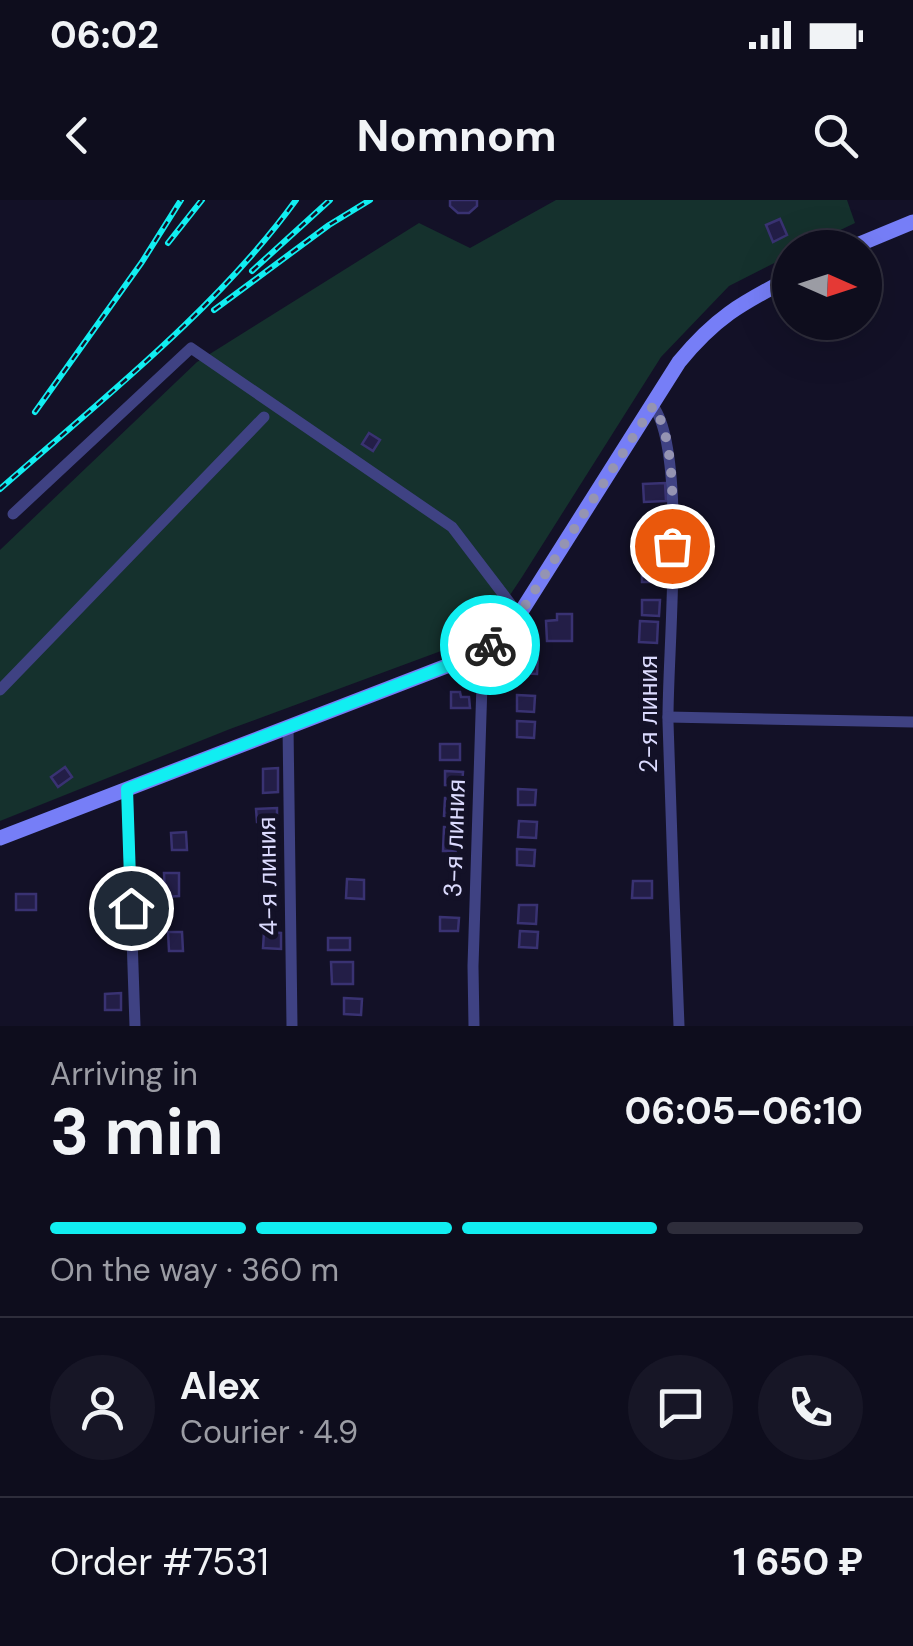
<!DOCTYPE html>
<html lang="en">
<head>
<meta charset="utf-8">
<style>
  body { margin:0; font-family:"DM Sans",sans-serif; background:#171626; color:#f1f3f6; height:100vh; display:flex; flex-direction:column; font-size:38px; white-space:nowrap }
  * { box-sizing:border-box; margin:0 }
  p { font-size:32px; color:#9b9ca4 }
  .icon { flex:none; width:55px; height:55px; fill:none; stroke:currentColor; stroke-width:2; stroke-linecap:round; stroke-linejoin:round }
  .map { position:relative; height:826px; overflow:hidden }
  .side { display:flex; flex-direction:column; background:#0e0d1d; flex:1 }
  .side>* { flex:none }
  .needle { width:65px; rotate:93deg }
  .fabs { position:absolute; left:772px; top:30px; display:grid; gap:20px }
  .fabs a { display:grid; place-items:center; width:110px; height:110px; border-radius:50%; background:#0e0d1d; box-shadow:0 10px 40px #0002,0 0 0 2px #2e2d3b; font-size:50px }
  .pin { position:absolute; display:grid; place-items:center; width:85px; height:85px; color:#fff; margin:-42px; border:5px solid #fff; border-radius:50%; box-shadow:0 2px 10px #0007 }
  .courier { position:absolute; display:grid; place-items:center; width:100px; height:100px; margin:-50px; border:8px solid #11eef1; border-radius:50%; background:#fff; color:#222; box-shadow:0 2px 12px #0007 }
  .headline em { font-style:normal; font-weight:700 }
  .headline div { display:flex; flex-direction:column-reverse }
  .headline { display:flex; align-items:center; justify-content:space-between; height:170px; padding:0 50px }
  h1 { font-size:65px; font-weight:700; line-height:75px }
  .bar { display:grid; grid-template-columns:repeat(4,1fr); gap:15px 10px; align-content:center; height:120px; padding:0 50px }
  .bar i { height:12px; border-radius:8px; background:#2e2d3b }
  .bar .current { background:#11eef1 }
  .bar p { grid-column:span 4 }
  .line { display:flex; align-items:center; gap:25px; padding:0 50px; border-top:2px solid #2e2d3b }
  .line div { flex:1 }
  .round { display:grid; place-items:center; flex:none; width:105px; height:105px; border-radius:52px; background:#171626 }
  .status { display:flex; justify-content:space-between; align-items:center; height:70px; padding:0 50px; background:#0e0d1d; direction:ltr }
  .status svg { height:28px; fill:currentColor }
  header { display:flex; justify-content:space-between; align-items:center; height:130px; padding:0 50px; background:#0e0d1d; font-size:45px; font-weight:700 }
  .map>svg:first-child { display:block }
</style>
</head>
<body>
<div class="status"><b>06:02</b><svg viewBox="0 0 49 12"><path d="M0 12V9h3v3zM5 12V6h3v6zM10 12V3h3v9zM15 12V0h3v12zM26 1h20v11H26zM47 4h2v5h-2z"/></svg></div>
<header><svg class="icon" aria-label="back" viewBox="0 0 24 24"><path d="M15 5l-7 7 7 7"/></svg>Nomnom<svg class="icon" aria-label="search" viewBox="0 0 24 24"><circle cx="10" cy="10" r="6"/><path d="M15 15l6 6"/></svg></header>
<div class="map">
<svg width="913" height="826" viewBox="0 0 913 826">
  <rect width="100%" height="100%" fill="#131127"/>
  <path fill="#15312d" d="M556,0h291l8,23 -50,24 -15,1v7l-61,31 -68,71 -139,220 -24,36 -30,28 -238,88 -230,92v-271l197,-188 222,-139 51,25z"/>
  <g fill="#231e47" stroke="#393272" stroke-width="2.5">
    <path d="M450,0h27v6l-8,7h-11l-8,-7z"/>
    <path d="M780,19l7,16 -14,7 -7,-17z"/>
    <path d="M369,233l11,7 -7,11 -11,-7z"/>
    <path d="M665,283l1,18 -22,1 -1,-18z"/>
    <path d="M645,321l18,1 -1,22 -18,-1z"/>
    <path d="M642,366l18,1 -1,15h-17z"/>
    <path d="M642,400h18l-1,16 -17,-1z"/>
    <path d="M557,414h15v27h-25l-1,-20 11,-1z"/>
    <path d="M640,421l18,1 -1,21 -18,-1z"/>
    <path d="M516,454l22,1 -1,19 -21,-1z"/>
    <path d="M451,492h9l1,5h8l1,11h-19z"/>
    <path d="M517,495l18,1 -1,16 -17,-1z"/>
    <path d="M517,521l18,1 -1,16 -17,-1z"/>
    <rect x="440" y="544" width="20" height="16"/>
    <path d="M65,567l7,10 -14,10 -7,-10z"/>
    <path d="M278,568v24l-15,1v-24z"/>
    <path d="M445,571l18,1 -1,14 -17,-1z"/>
    <path d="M518,589l18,1 -1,15h-17z"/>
    <path d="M445,598l18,1 -2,19 -17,-2z"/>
    <path d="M277,608v14h-20l-1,-13z"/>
    <path d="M519,621l18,1 -1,16 -18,-1z"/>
    <path d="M444,627l19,1v23h-20z"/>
    <path d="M186,632l1,18h-15l-1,-17z"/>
    <path d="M517,649l18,1 -1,16 -17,-1z"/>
    <path d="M164,673h15v23l-14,1z"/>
    <path d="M347,679l17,1v19l-18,-1z"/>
    <path d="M633,681h19v17h-20z"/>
    <rect x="16" y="694" width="20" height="16"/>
    <path d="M519,705h18l-1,19 -18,-1z"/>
    <path d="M440,717l19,1 -1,13h-18z"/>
    <path d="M520,731l18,1 -1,16 -18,-1z"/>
    <path d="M168,732h14l1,19h-14z"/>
    <path d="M264,732l17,1v16l-18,-1z"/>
    <rect x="328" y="738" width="22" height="12"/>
    <path d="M331,762h22v22h-21z"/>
    <path d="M121,793v17h-16v-16z"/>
    <path d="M344,798l18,1 -1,16 -17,-1z"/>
  </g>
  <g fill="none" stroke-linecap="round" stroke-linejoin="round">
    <g stroke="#3f4283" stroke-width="11">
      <path d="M653,206c35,46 14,249 15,316 3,101 7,203 11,304"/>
      <path d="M13,314l178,-166 261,179 67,88"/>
      <path d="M0,490l264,-273"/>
      <path d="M668,517l245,5"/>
      <path d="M288,526l4,300"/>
      <path d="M127,589l8,237"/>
      <path d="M474,826l-1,-60 10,-314"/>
    </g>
    <g stroke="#767ef7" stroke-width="15">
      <path d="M850,48l63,-26"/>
      <path d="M0,638l483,-186 36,-37 160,-253c36,-44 61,-58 111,-84"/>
    </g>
    <defs>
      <g id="rail">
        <path d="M168,43l34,-43"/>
        <path d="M252,71l78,-71"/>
        <path d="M214,110l115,-85 41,-25"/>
        <path d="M35,212l107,-150 39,-62"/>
        <path d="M0,289c101,-89 217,-180 296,-289"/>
      </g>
    </defs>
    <use href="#rail" stroke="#11eef1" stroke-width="6"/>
    <use href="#rail" stroke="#131127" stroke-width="2.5" stroke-dasharray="8" stroke-linecap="butt"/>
  </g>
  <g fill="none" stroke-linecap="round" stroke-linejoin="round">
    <path stroke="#9594b2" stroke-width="10" stroke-dasharray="0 18" d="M490,445l29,-30 134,-209c22,30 20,102 19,140"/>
    <path stroke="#11eef1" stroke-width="12" d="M131,708l-4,-119 356,-137 7,-7"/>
  </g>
  <g text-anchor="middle" stroke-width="10" stroke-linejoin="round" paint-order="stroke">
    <g font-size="25" fill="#dbdafd" stroke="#131127">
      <text transform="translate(648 514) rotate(-90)" y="9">2-я линия</text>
      <text transform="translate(454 638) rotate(-88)" y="9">3-я линия</text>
      <text transform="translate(267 676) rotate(-91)" y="9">4-я линия</text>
    </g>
  </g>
</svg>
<div class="fabs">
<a><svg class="needle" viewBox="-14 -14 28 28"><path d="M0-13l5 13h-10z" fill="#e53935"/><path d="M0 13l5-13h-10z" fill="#9b9ca4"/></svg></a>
</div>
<div class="pin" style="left:672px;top:346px;background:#ea580c"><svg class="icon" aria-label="bag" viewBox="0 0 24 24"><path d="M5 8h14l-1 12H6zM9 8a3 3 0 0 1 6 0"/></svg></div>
<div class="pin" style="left:131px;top:708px;background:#1f2937"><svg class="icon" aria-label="home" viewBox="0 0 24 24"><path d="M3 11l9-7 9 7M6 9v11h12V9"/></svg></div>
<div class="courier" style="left:490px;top:445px"><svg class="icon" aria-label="bike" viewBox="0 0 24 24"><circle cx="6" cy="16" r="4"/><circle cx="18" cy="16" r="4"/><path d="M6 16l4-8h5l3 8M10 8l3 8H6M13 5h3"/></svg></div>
</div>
<section class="side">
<div class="headline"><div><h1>3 min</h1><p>Arriving in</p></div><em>06:05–06:10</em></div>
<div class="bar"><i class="current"></i><i class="current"></i><i class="current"></i><i></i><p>On the way · 360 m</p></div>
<div class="line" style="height:180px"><a class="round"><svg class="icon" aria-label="person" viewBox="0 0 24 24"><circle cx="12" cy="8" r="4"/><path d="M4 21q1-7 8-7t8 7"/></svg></a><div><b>Alex</b><p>Courier · 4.9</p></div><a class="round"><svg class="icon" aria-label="chat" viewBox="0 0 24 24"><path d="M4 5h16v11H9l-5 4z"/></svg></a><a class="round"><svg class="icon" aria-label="phone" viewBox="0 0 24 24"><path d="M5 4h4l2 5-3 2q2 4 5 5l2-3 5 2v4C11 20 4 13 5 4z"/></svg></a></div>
<div class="line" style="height:130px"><div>Order #7531</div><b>1 650 ₽</b></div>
</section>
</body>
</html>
